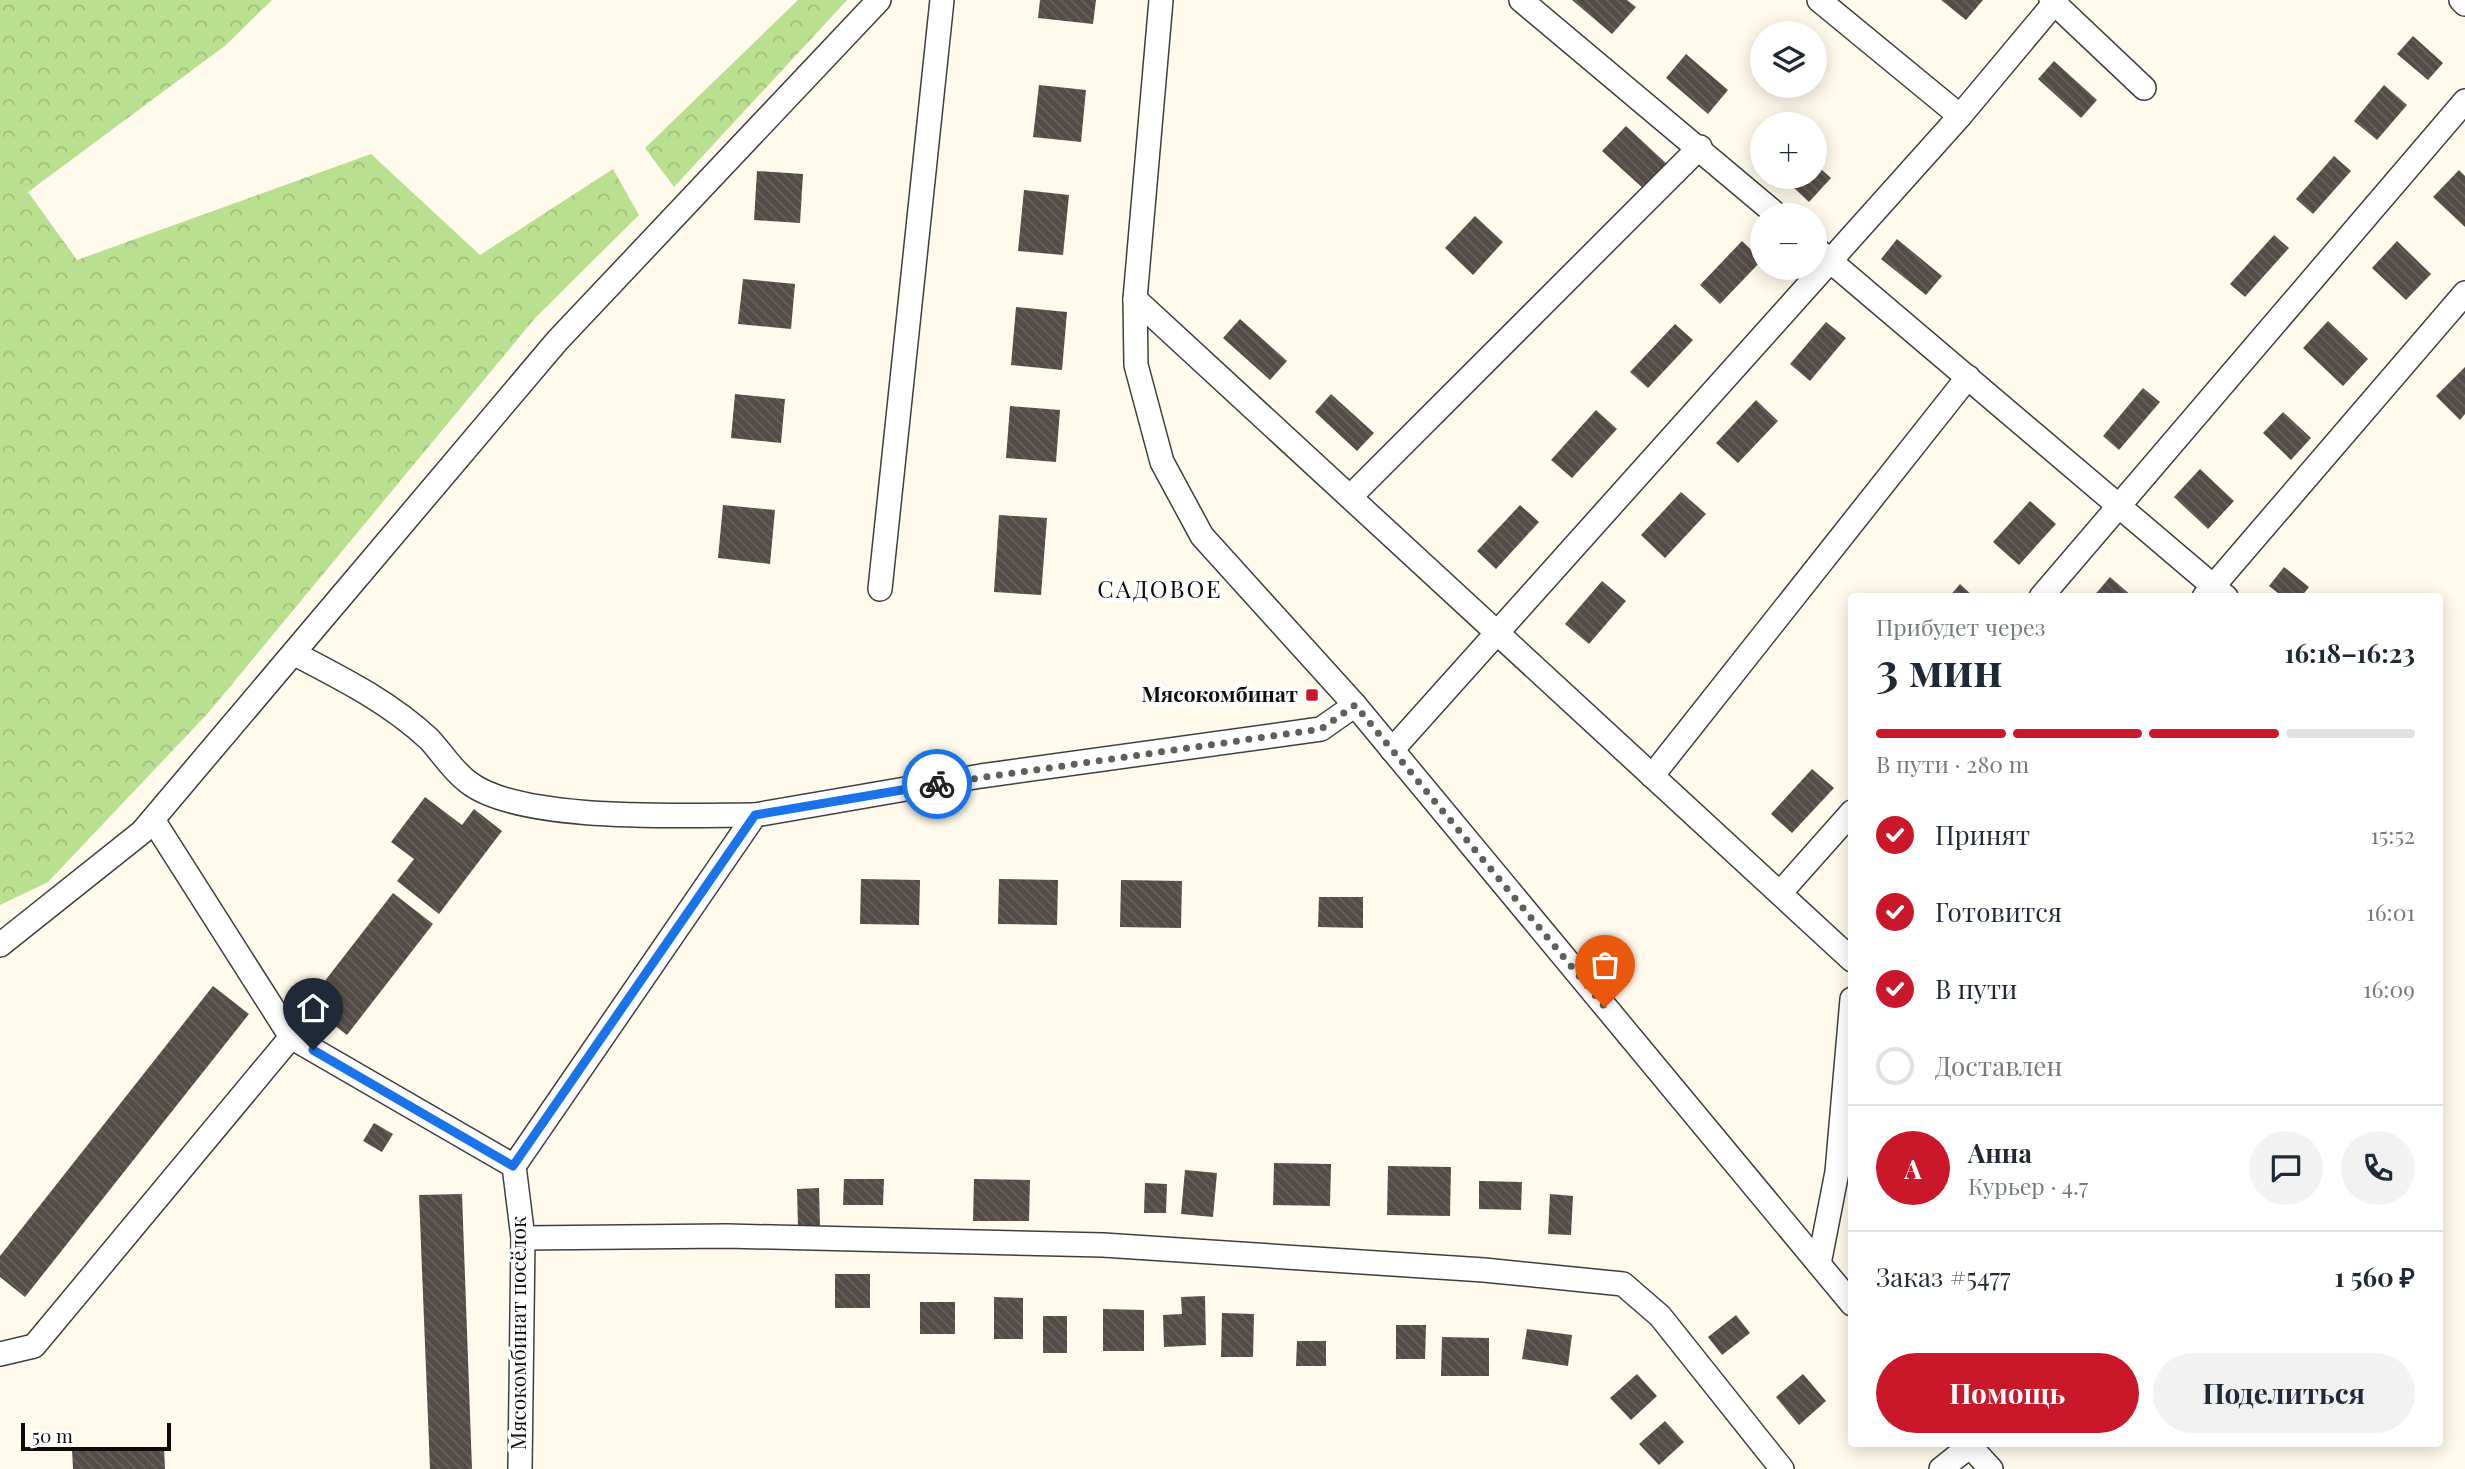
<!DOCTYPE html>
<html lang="ru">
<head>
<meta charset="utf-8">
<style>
  body { margin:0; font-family:"Playfair Display",serif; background:#f2f2f3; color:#1f2937; height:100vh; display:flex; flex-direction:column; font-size:26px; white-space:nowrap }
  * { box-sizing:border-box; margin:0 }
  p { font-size:23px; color:#747a83 }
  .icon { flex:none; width:38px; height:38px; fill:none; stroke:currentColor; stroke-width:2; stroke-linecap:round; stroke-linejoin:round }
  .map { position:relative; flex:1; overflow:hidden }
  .side { position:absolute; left:1848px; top:593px; width:595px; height:854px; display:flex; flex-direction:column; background:#fff; border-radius:7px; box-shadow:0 4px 18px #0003 }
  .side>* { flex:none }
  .tools { position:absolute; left:1750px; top:21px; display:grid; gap:14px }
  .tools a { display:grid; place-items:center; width:77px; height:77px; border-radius:50%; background:#fff; box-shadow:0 4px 18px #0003; font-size:35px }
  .scale { position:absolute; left:21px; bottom:18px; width:150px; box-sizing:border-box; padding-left:7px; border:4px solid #0c0c0c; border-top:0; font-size:19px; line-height:24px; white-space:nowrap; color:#0c0c0c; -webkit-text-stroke:5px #fff; paint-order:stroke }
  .pin { position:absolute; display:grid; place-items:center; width:60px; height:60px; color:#fff; margin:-72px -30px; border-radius:50% 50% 50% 0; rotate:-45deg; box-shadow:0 0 7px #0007 }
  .pin .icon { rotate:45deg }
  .courier { position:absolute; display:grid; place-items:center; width:70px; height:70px; margin:-35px; border:5px solid #1a73e8; border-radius:50%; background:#fff; color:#222; box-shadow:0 2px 9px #0007 }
  .head em { font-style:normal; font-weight:700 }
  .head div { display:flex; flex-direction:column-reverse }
  .head { display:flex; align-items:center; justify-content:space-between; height:119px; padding:0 28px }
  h1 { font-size:46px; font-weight:700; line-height:52px }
  .bar { display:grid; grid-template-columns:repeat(4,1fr); gap:10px 7px; align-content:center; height:84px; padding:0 28px }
  .bar i { height:9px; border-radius:5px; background:#e0e1e3 }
  .bar .selected { background:#ca172a }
  .bar p { grid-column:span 4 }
  .line { display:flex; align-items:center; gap:18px; padding:0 28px; border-top:2px solid #e0e1e3 }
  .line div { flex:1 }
  .round { display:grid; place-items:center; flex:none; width:74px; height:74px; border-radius:37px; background:#f2f2f3 }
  ol { padding:0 28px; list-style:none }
  li { display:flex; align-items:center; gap:21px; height:77px }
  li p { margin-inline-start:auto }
  li .icon { padding:7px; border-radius:50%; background:#ca172a; color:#fff; stroke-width:4 }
  li:last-child { color:#747a83 }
  li i { width:38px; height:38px; border:4px solid #e0e1e3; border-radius:50% }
  .action { display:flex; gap:14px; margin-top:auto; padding:14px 28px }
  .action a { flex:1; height:80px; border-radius:42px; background:#ca172a; color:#fff; font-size:28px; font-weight:700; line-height:80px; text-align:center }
  .action a+a { background:#f2f2f3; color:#1f2937 }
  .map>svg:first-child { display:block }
</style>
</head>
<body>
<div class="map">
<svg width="2465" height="1469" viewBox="0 0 2465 1469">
  <defs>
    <pattern id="forest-crowns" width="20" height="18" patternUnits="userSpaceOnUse" patternTransform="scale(1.75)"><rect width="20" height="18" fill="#b8e08f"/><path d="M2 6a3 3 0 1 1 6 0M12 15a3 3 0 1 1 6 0" fill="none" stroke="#9dbf7a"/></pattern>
    <pattern id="building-back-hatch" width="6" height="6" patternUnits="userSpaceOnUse" patternTransform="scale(1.75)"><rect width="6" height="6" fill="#564c47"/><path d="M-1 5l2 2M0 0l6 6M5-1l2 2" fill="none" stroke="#69615d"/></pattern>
  </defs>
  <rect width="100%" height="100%" fill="#fffaeb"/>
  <g fill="url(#forest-crowns)">
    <path d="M0,0h272l-46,45 -198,147 49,68 294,-106 109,101 133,-86 26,46 -104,103 -326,394 -161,170 -48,23z"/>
    <path d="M798,0h49l-173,187 -29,-39z"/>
  </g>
  <g fill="url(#building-back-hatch)">
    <path d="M1040,0h56l-3,24 -55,-6z"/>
    <path d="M1572,0h55l9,7 -24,27z"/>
    <path d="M1941,0h42l-17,20z"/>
    <path d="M2413,36l30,27 -15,17 -31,-26z"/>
    <path d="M1686,54l42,36 -20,24 -42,-36z"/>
    <path d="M2054,61l43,39 -16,18 -43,-39z"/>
    <path d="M1039,85l47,5 -5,52 -48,-5z"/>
    <path d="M2384,85l23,20 -30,35 -23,-19z"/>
    <path d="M1626,126l42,39 -23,25 -43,-39z"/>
    <path d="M2334,156l17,15 -38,43 -17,-15z"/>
    <path d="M1815,164l16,14 -22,24 -27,-25h33z"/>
    <path d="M2459,170l6,6v51l-32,-30z"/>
    <path d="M757,171l46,3 -3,49 -46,-3z"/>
    <path d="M1024,190l45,5 -6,60 -45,-4z"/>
    <path d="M1475,216l28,26 -30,33 -28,-27z"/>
    <path d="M2274,235l15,13 -44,49 -15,-13z"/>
    <path d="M1897,239l45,37 -16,19 -45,-36z"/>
    <path d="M1742,241l20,19 -42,44 -20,-19z"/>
    <path d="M2397,241l34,33 -25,26 -34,-32z"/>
    <path d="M743,279l52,5 -4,45 -53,-5z"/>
    <path d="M1016,307l51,5 -5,58 -51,-5z"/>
    <path d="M1240,319l47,42 -17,19 -47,-42z"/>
    <path d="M2328,321l40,38 -25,27 -40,-38z"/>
    <path d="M1826,322l20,16 -36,43 -20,-17z"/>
    <path d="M1675,324l18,16 -45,48 -18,-16z"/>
    <path d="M2465,367v47l-5,6 -24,-24z"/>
    <path d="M2143,388l17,14 -41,48 -16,-14z"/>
    <path d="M735,394l50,5 -4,44 -50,-5z"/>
    <path d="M1331,394l43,39 -17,18 -42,-39z"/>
    <path d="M1756,400l22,21 -40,42 -22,-20z"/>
    <path d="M1010,406l50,4 -4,52 -50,-4z"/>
    <path d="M1596,410l21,19 -45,49 -21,-18z"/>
    <path d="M2283,412l28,26 -20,22 -28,-27z"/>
    <path d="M2200,469l34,32 -26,28 -34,-32z"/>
    <path d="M1681,492l25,22 -41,44 -24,-23z"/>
    <path d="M2030,501l26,23 -37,41 -26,-23z"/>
    <path d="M723,505l52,5 -5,54 -52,-6z"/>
    <path d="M1520,505l19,17 -43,47 -19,-18z"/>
    <path d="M999,515l48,3 -6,77 -47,-3z"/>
    <path d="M2284,567l25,20 -8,10h-18l-14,-11z"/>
    <path d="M2110,577l23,20h-40z"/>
    <path d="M1602,581l24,20 -37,43 -24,-20z"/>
    <path d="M1960,584l14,13h-25z"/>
    <path d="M1812,769l22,19 -42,45 -21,-19z"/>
    <path d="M425,797l37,28 12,-16 28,22 -63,83 -42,-33 17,-22 -23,-17z"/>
    <path d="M861,879l59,1 -1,45 -59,-1z"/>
    <path d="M999,879l59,1 -1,45 -59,-1z"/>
    <path d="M1121,880l61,1 -1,47 -61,-1z"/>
    <path d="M393,893l40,31 -86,111 -40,-31z"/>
    <path d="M1319,897h44v31l-45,-1z"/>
    <path d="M213,986l36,28 -224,283 -25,-20v-21z"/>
    <path d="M374,1123l19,11 -11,18 -19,-11z"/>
    <path d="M1274,1163l57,1 -1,42 -57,-1z"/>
    <path d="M1388,1166l63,1 -1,49 -63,-1z"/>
    <path d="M1185,1170l32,3 -4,44 -32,-3z"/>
    <path d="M844,1179h40l-1,26h-40z"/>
    <path d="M974,1179l56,1 -1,41h-56z"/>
    <path d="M1479,1181l43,1 -1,28 -42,-1z"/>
    <path d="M1145,1183l22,1 -1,29h-22z"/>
    <path d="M819,1188l1,39 -22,1 -1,-39z"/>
    <path d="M462,1194l10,275h-42l-11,-274z"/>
    <path d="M1550,1194l23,2 -2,39 -23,-1z"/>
    <rect x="835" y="1274" width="35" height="34"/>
    <path d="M1205,1296l1,49 -42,2 -1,-32 19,-1 -1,-17z"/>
    <path d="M994,1297l29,1v41h-29z"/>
    <rect x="920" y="1302" width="35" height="32"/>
    <path d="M1103,1309l41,1v41h-41z"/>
    <path d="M1222,1313l32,1 -1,43h-32z"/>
    <path d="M1736,1315l14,18 -28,22 -14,-18z"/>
    <rect x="1043" y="1316" width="24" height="37"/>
    <path d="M1396,1325h30l-1,34h-29z"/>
    <path d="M1527,1329l45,6 -4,31 -46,-7z"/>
    <path d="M1442,1337l47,1v38h-48z"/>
    <path d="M1297,1341h29v25h-30z"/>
    <path d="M1637,1374l20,22 -26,24 -21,-22z"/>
    <path d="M1803,1374l23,27 -27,24 -23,-28z"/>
    <path d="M1665,1421l19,21 -25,23 -20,-21z"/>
    <path d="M164,1447l1,22h-92l-1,-20z"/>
  </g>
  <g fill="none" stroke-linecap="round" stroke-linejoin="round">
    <defs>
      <g id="minor">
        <path d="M1161,0l-26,299 1,66 26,97 40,74 153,169 497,599"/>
        <path d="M1521,0l256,215"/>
        <path d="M1819,0l141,116"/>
        <path d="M2051,0l93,88"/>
        <path d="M2461,0l4,4"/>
        <path d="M1815,248l411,349"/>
        <path d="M1135,299l717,661"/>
        <path d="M1350,497l350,-350"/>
        <path d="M880,589l62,-589"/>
        <path d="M2041,597l424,-496"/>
        <path d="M2204,597l261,-304"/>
        <path d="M295,654c48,25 94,48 134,85 13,14 24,32 39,43 52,41 220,33 287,33"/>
        <path d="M1392,750l568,-634 97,-116"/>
        <path d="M1652,776l316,-399"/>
        <path d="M153,820l138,217 223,129 9,72 -3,231"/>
        <path d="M1780,893l72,-81"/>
        <path d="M0,945l142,-113 415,-491 322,-341"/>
        <path d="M514,1166l241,-351 226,-39 340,-47 34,-24"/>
        <path d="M523,1238l204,-2 376,9 381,25 139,14 37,32 122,153"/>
        <path d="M1819,1264l18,-92 15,-173"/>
        <path d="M0,1354l34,-8 257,-309"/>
        <path d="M1968,1444l23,25"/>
        <path d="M1941,1469l29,-23"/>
      </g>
    </defs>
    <use href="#minor" stroke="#3f3f3f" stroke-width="26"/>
    <use href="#minor" stroke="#fff" stroke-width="23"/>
  </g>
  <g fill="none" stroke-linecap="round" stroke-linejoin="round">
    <path stroke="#615f5a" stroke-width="7" stroke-dasharray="0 12.6" d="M937,784l384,-55 34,-24 250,302"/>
    <path stroke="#1a73e8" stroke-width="9" d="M313,1050l200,116 242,-351 182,-31"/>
  </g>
  <rect fill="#ca172a" stroke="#fff" stroke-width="2.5" x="1305" y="688" width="14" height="14" rx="3.5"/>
  <g text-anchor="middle" stroke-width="7" stroke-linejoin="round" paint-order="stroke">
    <g font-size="21" font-weight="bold" fill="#0c0c0c" stroke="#fff" text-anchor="end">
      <text x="1298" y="702">Мясокомбинат</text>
    </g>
    <g font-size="21" fill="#0c0c0c" stroke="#fff">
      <text transform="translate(519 1333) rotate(-90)" y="7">Мясокомбинат посёлок</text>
    </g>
    <g font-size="24" letter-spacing="2" fill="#0c0c0c" stroke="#fff">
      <text x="1160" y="598">САДОВОЕ</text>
    </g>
  </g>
</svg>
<div class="tools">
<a><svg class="icon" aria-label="layers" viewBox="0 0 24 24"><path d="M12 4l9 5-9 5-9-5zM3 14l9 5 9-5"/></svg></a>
<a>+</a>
<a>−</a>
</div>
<div class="scale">50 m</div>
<div class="pin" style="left:1605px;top:1007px;background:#ea580c"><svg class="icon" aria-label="bag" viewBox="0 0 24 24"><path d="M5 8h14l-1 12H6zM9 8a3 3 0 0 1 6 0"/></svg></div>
<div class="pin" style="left:313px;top:1050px;background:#1f2937"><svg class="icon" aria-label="home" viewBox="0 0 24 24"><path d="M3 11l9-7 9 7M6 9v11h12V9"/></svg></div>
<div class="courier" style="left:937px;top:784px"><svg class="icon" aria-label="bike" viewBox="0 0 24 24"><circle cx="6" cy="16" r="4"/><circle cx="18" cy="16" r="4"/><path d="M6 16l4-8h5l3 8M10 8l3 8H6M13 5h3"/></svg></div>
<section class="side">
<div class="head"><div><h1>3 мин</h1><p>Прибудет через</p></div><em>16:18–16:23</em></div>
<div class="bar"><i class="selected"></i><i class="selected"></i><i class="selected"></i><i></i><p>В пути · 280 m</p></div>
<ol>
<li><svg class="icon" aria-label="check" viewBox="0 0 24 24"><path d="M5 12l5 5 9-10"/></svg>Принят<p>15:52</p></li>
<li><svg class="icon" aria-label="check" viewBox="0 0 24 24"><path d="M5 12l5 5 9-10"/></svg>Готовится<p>16:01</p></li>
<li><svg class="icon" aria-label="check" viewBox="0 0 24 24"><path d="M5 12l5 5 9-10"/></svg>В пути<p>16:09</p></li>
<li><i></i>Доставлен</li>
</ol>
<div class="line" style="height:126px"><b class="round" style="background:#ca172a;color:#fff">А</b><div><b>Анна</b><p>Курьер · 4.7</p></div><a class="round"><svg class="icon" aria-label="chat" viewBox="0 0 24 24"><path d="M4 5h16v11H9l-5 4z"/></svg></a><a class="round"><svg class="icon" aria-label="phone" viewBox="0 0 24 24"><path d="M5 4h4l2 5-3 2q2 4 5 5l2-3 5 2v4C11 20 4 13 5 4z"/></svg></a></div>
<div class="line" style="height:91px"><div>Заказ #5477</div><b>1 560 ₽</b></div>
<div class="action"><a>Помощь</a><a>Поделиться</a></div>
</section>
</div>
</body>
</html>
